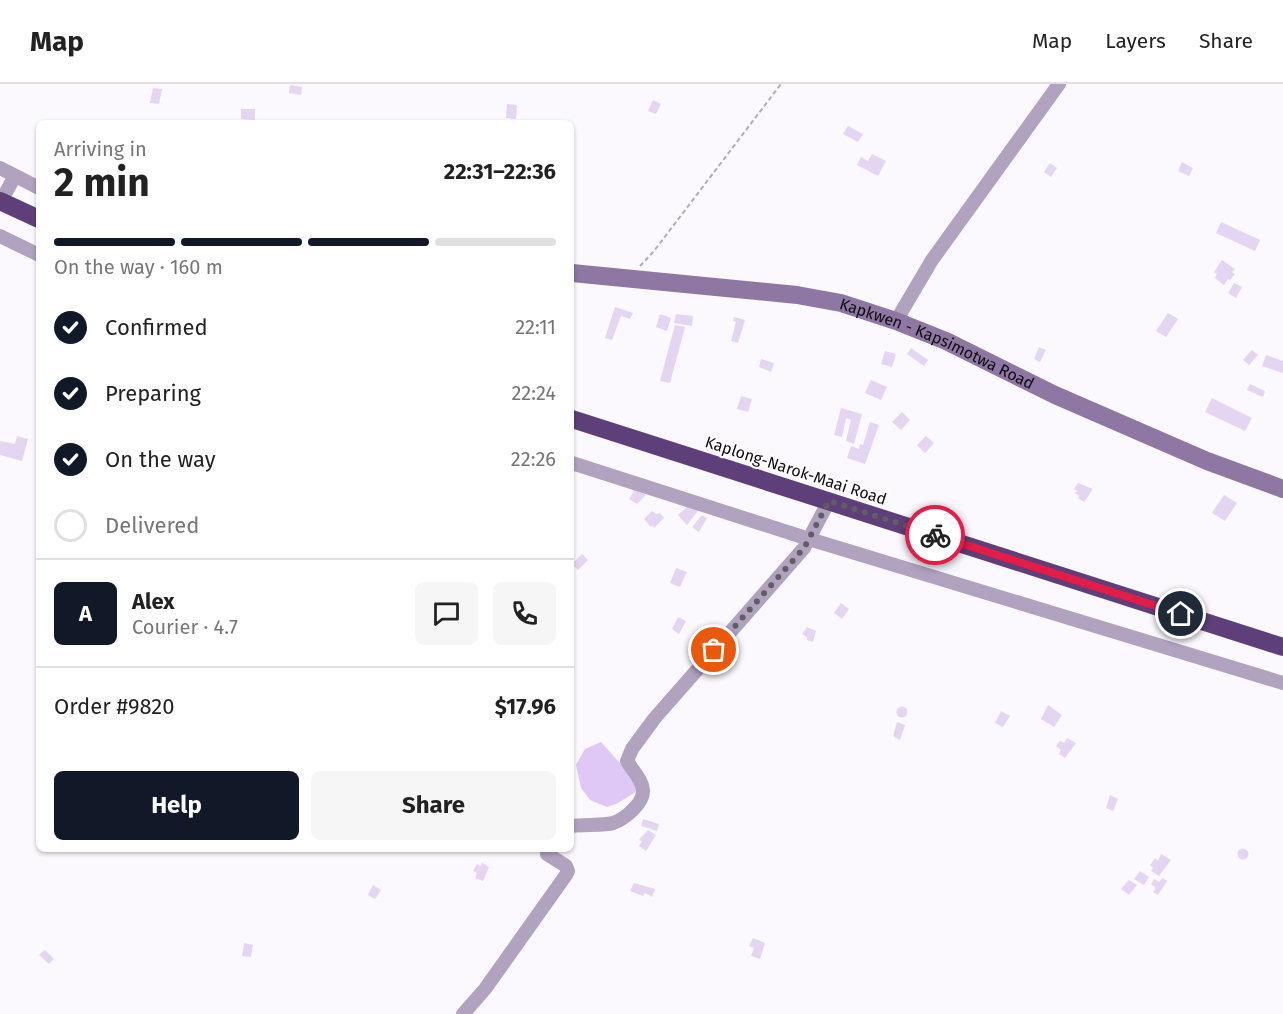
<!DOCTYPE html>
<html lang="en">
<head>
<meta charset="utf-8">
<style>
  body { margin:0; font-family:"Fira Sans",sans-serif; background:#f6f6f6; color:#222; height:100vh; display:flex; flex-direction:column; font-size:22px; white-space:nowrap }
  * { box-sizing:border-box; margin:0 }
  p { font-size:20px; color:#767676 }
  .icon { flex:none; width:33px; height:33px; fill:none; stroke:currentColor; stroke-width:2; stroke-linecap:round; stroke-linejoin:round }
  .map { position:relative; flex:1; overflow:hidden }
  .side { position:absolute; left:36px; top:36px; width:538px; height:732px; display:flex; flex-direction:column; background:#fff; border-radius:9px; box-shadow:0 2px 4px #0004 }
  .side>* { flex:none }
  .pin { position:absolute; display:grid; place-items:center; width:51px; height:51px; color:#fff; margin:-26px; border:3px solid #fff; border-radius:50%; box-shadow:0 2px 6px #0007 }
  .courier { position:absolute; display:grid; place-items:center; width:60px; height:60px; margin:-30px; border:4px solid #e11d48; border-radius:50%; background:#fff; color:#222; box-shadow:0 2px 8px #0007 }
  .headline em { font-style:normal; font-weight:700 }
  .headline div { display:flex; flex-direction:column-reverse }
  .headline { display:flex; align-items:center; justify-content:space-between; height:102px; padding:0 18px }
  h1 { font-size:39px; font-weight:700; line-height:45px }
  .bar { display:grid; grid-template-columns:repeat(4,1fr); gap:9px 6px; align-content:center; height:72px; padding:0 18px }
  .bar i { height:8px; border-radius:4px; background:#e0e0e0 }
  .bar .selected { background:#111827 }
  .bar p { grid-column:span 4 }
  .line { display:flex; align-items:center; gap:15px; padding:0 18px; border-top:2px solid #e0e0e0 }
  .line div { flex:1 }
  .round { display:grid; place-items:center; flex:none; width:63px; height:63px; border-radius:9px; background:#f6f6f6 }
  ol { padding:0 18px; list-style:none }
  li { display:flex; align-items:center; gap:18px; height:66px }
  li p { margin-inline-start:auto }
  li .icon { padding:6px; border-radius:50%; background:#111827; color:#fff; stroke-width:4 }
  li:last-child { color:#767676 }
  li i { width:33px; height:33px; border:3px solid #e0e0e0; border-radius:50% }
  .action { display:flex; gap:12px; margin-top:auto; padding:12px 18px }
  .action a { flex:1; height:69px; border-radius:9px; background:#111827; color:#fff; font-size:24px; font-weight:700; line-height:69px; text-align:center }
  .action a+a { background:#f6f6f6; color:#222 }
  header { display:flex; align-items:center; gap:36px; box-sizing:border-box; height:84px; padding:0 30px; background:#fff; border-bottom:2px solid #e0e0e0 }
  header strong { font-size:28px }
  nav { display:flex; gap:33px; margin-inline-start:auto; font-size:21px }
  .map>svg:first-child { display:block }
</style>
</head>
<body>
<header>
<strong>Map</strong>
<nav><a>Map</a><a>Layers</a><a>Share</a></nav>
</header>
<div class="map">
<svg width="1283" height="930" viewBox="0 0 1283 930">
  <rect width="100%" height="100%" fill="#fbf8fe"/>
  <path fill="#dfc8f5" d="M601,658l41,46 -24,15 -11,4 -17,-7 -9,-12 -5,-23 9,-16z"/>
  <g fill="#e4d6f2">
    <path d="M290,1l12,2 -1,8 -12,-2z"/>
    <path d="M153,4l9,1 -3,15 -9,-1z"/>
    <path d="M653,16l8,4 -5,10 -8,-3z"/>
    <path d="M507,20l10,1 -1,14 -10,-1z"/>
    <path d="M241,25h14v11l-14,-1z"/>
    <path d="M848,42l15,8 -5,8 -15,-8z"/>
    <path d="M872,70l14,7 -8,15 -21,-11 4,-8 7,4z"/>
    <path d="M1182,78l11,6 -4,8 -11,-5z"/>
    <path d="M1050,79l7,5 -6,9 -7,-5z"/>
    <path d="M1221,138l39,18 -5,11 -39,-18z"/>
    <path d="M1222,176l13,9 -3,3 3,2 -5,6 -2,-1 -4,6 -9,-7 2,-4 -3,-2z"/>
    <path d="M1234,199l8,4 -6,11 -8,-5z"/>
    <path d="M615,223l18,6 -3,6 -9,-3 -9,24 -7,-2z"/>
    <path d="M1168,229l10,6 -12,18 -10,-6z"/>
    <path d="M660,230l11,4 -4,13 -11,-4z"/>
    <path d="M676,230l17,2 -1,10 -18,-3z"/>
    <path d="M734,233l11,3 -7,23 -7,-2 5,-19 -3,-1z"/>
    <path d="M675,241l10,2 -15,56 -10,-2z"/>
    <path d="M1039,263l7,3 -6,12 -6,-3z"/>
    <path d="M911,264l17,12 -4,6 -17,-12z"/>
    <path d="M1252,266l6,5 -9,10 -6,-5z"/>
    <path d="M885,267l11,3 -4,13 -11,-3z"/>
    <path d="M1266,271l17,6v12l-21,-7z"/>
    <path d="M761,275l13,4 -3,9 -12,-5z"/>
    <path d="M871,296l16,7 -6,13 -16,-7z"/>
    <path d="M1250,300l15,7 -2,6 -16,-7z"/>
    <path d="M741,312l11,3 -4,13 -11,-3z"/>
    <path d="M1212,314l40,20 -7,13 -40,-19z"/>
    <path d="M841,324l21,6 -8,30 -8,-3 5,-21 -5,-2 -4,19 -8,-2z"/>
    <path d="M902,328l8,8 -9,10 -9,-8z"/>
    <path d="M870,338l9,3 -14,39 -18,-6 4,-12 8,3 1,-5 3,1z"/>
    <path d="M17,352l11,3 -6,22 -22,-6v-14l15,3z"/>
    <path d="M926,352l8,7 -9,10 -8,-8z"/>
    <path d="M1078,399l15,6 -9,13 -6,-4 1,-2 -4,-3 2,-2 -3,-2z"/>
    <path d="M635,405l11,6 -9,9 -8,-5z"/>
    <path d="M1224,411l13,8 -12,18 -13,-8z"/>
    <path d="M688,422l2,3 2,-3 6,5 -11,14 -9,-10z"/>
    <path d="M652,427l4,3 4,-1 4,5 -10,10 -2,-3 -1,2 -7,-8z"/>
    <path d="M702,431l5,3 -8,14 -7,-5z"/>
    <path d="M582,470l6,6 -10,10 -6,-6z"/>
    <path d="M676,484l11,4 -7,15 -10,-4z"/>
    <path d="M841,519l8,6 -7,10 -8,-6z"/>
    <path d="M678,533l8,4 -7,13 -7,-5z"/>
    <path d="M807,543l9,4 -3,11 -6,-2v-3l-5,-3z"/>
    <path d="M1048,621l14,10 -8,12 -13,-8z"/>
    <circle cx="902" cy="628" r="5.5"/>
    <path d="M1001,627l9,5 -7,11 -8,-4z"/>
    <path d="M897,638l8,3 -5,15 -7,-4z"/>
    <path d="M1067,654l9,5 -11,15 -6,-4 2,-4 -5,-4 4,-5 4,2z"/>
    <path d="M1110,711l8,4 -5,12 -7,-3z"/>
    <path d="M643,735l16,5 -2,7 -16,-5z"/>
    <path d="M648,746l8,5 -10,16 -7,-5 3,-5 -3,-1z"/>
    <circle cx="1243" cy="770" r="5.5"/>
    <path d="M1161,770l10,6 -12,16 -8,-5 2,-3 -3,-3 5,-7 3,3z"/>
    <path d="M482,779l7,4 -6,14 -8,-3 2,-5 -4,-2 4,-7 3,2z"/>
    <path d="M1140,787l9,6 -5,8 -10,-6z"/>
    <path d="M1163,794l4,3 -9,14 -5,-3 3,-4 -5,-4 3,-5 5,3z"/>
    <path d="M1129,796l8,5 -8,10 -8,-6z"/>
    <path d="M634,799l21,6 -3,8 -7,-4 -2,3 -13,-5z"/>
    <path d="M373,801l8,5 -6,9 -7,-4z"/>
    <path d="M753,854l12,5 -5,16 -9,-3 3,-8 -5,-2z"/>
    <path d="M244,859l9,2 -2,12 -9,-1z"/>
    <path d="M45,866l9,9 -5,5 -10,-9z"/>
  </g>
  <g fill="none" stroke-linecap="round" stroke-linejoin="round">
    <path stroke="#b1adb4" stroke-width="2" stroke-dasharray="4.5 3" stroke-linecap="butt" d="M640,182l14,-15 127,-167"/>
    <g stroke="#b1a2bf" stroke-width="14">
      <path d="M0,84l39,20"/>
      <path d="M1,117l14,-25"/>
      <path d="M0,152l39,19"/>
      <path d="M896,237l36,-61 127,-176"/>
      <path d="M572,379l237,76 474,144"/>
      <path d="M572,742c11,-2 32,0 41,-3 12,-4 31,-20 30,-33 -1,-11 -11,-20 -16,-29l5,-12 22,-30 150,-171 25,-47"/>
      <path d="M463,930l22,-25 81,-114 2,-4 -2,-5 -19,-12v-5"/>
    </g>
    <path stroke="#8e77a2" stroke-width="18" id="s1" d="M572,189l225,22 44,8 55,18 50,20 109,54 152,66 76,28"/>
    <g stroke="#5f3f79" stroke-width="18">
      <path d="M0,117l39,18"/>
      <path d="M572,335l711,228"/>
    </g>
  </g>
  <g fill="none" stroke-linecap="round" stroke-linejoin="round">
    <path stroke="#625d65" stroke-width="6" stroke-dasharray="0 10.8" d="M714,566l90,-102 25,-47 106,34"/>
    <path stroke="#e11d48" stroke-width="8" d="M935,451l246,79"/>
  </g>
  <g text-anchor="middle" stroke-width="4.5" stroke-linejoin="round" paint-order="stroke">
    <g font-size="16" fill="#0f0a13" stroke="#fff">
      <text dy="6" stroke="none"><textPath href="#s1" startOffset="375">Kapkwen - Kapsimotwa Road</textPath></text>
      <text transform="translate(796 386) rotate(18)" y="6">Kaplong-Narok-Maai Road</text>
    </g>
  </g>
</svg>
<div class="pin" style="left:714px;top:566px;background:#ea580c"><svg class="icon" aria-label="bag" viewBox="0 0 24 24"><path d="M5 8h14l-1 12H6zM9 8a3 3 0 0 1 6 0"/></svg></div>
<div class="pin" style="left:1181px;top:530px;background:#1f2937"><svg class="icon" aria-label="home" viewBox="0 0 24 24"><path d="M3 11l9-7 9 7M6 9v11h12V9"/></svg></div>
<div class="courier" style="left:935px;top:451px"><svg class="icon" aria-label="bike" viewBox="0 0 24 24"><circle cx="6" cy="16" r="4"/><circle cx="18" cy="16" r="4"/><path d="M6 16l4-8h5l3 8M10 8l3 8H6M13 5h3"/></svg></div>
<section class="side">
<div class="headline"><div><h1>2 min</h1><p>Arriving in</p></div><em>22:31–22:36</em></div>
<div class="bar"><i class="selected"></i><i class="selected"></i><i class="selected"></i><i></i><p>On the way · 160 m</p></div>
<ol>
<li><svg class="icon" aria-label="check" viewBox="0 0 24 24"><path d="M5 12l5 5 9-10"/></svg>Confirmed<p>22:11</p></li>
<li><svg class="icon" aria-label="check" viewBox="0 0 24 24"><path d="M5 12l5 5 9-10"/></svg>Preparing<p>22:24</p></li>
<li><svg class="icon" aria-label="check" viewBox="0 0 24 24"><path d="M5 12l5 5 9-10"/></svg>On the way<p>22:26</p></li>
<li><i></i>Delivered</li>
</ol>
<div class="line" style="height:108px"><b class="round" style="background:#111827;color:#fff">A</b><div><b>Alex</b><p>Courier · 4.7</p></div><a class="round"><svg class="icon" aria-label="chat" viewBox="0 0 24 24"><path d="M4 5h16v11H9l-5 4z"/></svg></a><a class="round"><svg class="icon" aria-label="phone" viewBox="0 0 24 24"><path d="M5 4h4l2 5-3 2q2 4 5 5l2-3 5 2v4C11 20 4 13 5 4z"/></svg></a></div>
<div class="line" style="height:78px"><div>Order #9820</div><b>$17.96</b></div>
<div class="action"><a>Help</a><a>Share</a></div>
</section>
</div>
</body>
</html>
